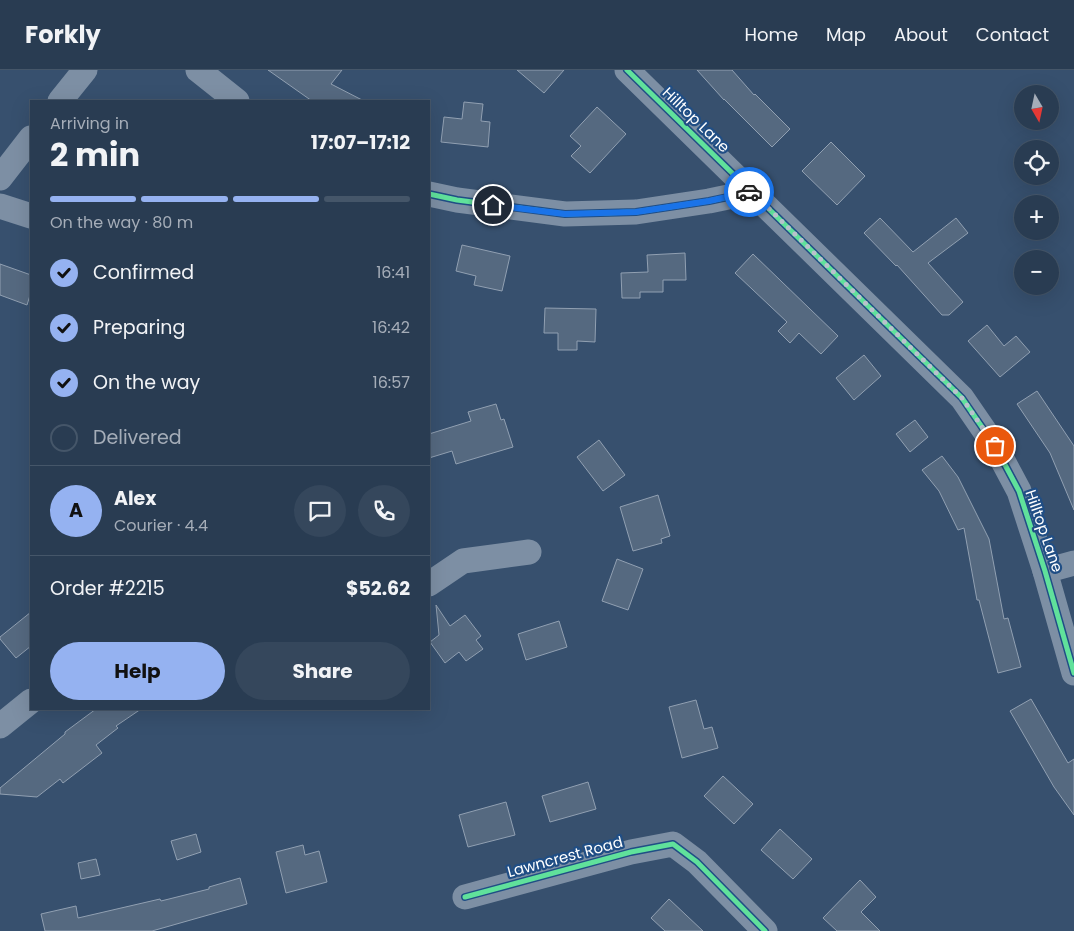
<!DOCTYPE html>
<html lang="en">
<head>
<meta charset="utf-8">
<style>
  body { margin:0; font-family:Poppins,sans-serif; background:#35475c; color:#f1f3f6; height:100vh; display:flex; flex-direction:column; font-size:19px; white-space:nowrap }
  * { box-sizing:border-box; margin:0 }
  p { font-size:16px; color:#a5adb8 }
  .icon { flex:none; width:28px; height:28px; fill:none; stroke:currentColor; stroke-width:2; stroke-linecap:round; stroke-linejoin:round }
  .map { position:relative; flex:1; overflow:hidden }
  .drawer { position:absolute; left:30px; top:30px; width:400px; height:610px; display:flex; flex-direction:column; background:#293c52; border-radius:0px; box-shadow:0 5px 20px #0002,0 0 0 1px #455669 }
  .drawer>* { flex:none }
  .needle { width:32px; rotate:171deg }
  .tools { position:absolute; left:1014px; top:15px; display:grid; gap:10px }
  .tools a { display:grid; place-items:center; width:45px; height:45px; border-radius:50%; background:#293c52; box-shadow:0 5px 20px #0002,0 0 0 1px #455669; font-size:25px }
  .pin { position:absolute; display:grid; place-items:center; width:42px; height:42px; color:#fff; margin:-21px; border:2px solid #fff; border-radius:50%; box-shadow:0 1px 5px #0007 }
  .courier { position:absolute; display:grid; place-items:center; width:50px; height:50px; margin:-25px; border:4px solid #1a73e8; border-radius:50%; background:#fff; color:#222; box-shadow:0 1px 6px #0007 }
  .head em { font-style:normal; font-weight:700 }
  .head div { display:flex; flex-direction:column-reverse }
  .head { display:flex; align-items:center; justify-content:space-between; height:85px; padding:0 20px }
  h1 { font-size:32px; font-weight:700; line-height:38px }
  .bar { display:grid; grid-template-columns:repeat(4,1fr); gap:8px 5px; align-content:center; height:60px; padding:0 20px }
  .bar i { height:6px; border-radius:4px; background:#455669 }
  .bar .selected { background:#95b2f1 }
  .bar p { grid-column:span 4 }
  .line { display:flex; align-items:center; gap:12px; padding:0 20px; border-top:1px solid #455669 }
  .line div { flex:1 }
  .round { display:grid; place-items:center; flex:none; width:52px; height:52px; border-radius:26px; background:#35475c }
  ol { padding:0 20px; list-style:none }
  li { display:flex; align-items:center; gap:15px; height:55px }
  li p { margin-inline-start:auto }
  li .icon { padding:5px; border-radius:50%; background:#95b2f1; color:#111; stroke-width:4 }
  li:last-child { color:#a5adb8 }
  li i { width:28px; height:28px; border:2px solid #455669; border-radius:50% }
  .action { display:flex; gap:10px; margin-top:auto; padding:10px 20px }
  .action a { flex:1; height:58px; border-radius:30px; background:#95b2f1; color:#111; font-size:20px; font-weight:700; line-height:58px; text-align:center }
  .action a+a { background:#35475c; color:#f1f3f6 }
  header { display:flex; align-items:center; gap:30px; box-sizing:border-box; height:70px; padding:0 25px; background:#293c52; border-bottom:1px solid #455669 }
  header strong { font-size:24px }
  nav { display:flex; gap:28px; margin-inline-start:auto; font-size:18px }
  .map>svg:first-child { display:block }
</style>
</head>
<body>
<header>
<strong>Forkly</strong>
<nav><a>Home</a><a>Map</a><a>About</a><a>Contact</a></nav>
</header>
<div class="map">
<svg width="1074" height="861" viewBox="0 0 1074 861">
  <rect width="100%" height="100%" fill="#37506e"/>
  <g fill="#556980" stroke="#91a0b2">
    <path d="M268,0h74l-11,14 33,17h-52z"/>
    <path d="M517,0h47l-20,23z"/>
    <path d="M697,0h35l22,25 1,-1 35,35 -18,18 -48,-48v1z"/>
    <path d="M464,32l19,2 -2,17 9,1 -2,25 -47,-5 3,-25 18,2z"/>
    <path d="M597,37l29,27 -36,39 -19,-17 10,-10 -11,-10z"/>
    <path d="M831,72l34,34 -28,29 -35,-34z"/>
    <path d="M880,148l33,34 43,-34 12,15 -40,30 35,39 -14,13h-7l-45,-50 -1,1 -32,-33z"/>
    <path d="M462,175l48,11 -8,35 -28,-6 2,-9 -20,-5z"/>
    <path d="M685,183l1,27h-23v12h-23v6h-18l-1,-25 27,-1 -1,-17z"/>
    <path d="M753,184l85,82 -17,18 -22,-21 -9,10 -12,-12 9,-9 -52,-49z"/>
    <path d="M0,194l31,11v17l-4,13 -27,-10z"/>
    <path d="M545,238l51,1 -1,33 -18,-1v9h-19v-17h-14z"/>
    <path d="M987,255l17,21 12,-10 14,16 -30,25 -32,-36z"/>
    <path d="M864,285l17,21 -27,24 -18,-22z"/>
    <path d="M1037,321l37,55v64l-24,-57 -33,-49z"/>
    <path d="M496,334l5,16 3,-1 9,28 -57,17 -4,-13 -23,7v-24l42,-13 -3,-9z"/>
    <path d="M915,350l13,17 -18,15 -14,-18z"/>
    <path d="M599,370l26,35 -22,16 -26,-34z"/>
    <path d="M942,386l16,21 31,62 15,80 4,-1 13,49 -23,6 -19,-73h-2l-13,-72 -6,2 -19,-39 -17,-21z"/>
    <path d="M658,425l12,41 -9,3 1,4 -29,8 -13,-44z"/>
    <path d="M617,489l26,10 -15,41 -26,-9z"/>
    <path d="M436,535l14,21 15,-11 16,21 -5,4 7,9 -17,12 -7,-9 -14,11 -15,-21 9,-7z"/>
    <path d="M31,542v34l-15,12 -16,-19v-2z"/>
    <path d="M559,551l8,26 -41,13 -8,-26z"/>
    <path d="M1031,629l37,64 6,-4v56l-20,-28 -44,-76z"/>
    <path d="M696,630l8,29 8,-2 6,21 -36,10 -13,-51z"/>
    <path d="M96,639h45l-25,17 2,2 -22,17 6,8 -39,30 -3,-4 -23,18 -37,-3v-6l65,-54v-2z"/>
    <path d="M723,706l30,28 -19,20 -30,-28z"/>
    <path d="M588,712l8,27 -46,13 -8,-26z"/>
    <path d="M506,732l9,33 -47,12 -9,-32z"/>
    <path d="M780,759l32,30 -19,20 -32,-29z"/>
    <path d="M196,764l5,18 -24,8 -6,-19z"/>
    <path d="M303,775l2,10 14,-4 8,31 -41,11 -10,-41z"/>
    <path d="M96,789l4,16 -19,4 -3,-16z"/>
    <path d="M240,808l7,26 -95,27h-107l-4,-17 35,-8 2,12 82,-19 1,2 48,-12v-2z"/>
    <path d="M860,810l16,17 -15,15 19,19h-43l-14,-13z"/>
    <path d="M669,829l34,32h-38l-14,-13z"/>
  </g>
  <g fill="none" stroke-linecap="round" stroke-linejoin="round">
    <g stroke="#7d8fa4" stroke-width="25">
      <path d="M198,0l39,31"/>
      <path d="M627,0l335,328 33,48 24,45 26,80 29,102"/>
      <path d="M60,31l25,-31"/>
      <path d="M0,108l31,-40"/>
      <path d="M429,124l28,6 108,14 71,-2 73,-11 43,-9"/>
      <path d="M0,136l31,10"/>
      <path d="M1045,501l29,-8"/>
      <path d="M429,514l34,-23 66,-9"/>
      <path d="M0,656l31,-25"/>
      <path d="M465,827l166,-45 42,-8 24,18 68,69"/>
    </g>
    <defs>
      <g id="cycleway">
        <path d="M627,0l335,328 33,48 24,45 26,80 29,102"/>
        <path d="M429,124l28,6 108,14 71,-2 73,-11 43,-9"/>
        <path d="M465,827l166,-45 42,-8 24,18 68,69"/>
      </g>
    </defs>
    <use href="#cycleway" stroke="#204e85" stroke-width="8"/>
    <use href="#cycleway" stroke="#60e19b" stroke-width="5"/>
  </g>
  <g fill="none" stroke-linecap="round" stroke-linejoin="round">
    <path stroke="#b9c2cc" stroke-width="5" stroke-dasharray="0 9" d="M749,122h3l210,206 33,48"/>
    <path stroke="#1a73e8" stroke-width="6" d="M493,135l72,9 71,-2 73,-11 40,-9"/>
  </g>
  <g text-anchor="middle" stroke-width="4.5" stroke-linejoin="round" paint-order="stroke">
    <g font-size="15" fill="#fff" stroke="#204e85">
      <text transform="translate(696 50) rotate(44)" y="5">Hilltop Lane</text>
      <text transform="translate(1044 461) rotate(71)" y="5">Hilltop Lane</text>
      <text transform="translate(565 787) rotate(-15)" y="5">Lawncrest Road</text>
    </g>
  </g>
</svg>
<div class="tools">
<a><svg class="needle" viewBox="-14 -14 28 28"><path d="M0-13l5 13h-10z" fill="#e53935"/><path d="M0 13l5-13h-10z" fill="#a5adb8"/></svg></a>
<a><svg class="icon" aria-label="locate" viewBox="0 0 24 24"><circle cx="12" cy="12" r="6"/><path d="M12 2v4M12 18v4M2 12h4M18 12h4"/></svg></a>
<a>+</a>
<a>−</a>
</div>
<div class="pin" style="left:995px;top:376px;background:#ea580c"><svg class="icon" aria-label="bag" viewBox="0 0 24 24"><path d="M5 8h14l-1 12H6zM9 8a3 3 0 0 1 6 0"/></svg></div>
<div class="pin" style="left:493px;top:135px;background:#1f2937"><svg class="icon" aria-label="home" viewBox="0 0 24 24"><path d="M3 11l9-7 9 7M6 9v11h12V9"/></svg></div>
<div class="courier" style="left:749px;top:122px"><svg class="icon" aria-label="car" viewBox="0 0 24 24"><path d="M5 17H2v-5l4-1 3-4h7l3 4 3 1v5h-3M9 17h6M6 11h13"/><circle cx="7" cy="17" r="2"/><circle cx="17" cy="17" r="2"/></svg></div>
<section class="drawer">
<div class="head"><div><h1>2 min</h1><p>Arriving in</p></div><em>17:07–17:12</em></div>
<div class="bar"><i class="selected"></i><i class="selected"></i><i class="selected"></i><i></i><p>On the way · 80 m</p></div>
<ol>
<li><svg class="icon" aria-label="check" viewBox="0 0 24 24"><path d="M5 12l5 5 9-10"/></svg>Confirmed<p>16:41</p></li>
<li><svg class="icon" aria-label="check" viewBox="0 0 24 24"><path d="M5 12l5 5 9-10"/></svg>Preparing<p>16:42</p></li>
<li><svg class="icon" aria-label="check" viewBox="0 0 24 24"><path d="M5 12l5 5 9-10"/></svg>On the way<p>16:57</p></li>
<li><i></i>Delivered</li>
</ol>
<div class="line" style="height:90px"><b class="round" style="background:#95b2f1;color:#111">A</b><div><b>Alex</b><p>Courier · 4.4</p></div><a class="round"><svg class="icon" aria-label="chat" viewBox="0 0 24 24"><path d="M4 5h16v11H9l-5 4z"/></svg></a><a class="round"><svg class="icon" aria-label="phone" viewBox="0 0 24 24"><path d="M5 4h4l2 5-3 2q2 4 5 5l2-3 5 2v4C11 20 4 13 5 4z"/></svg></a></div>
<div class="line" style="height:65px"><div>Order #2215</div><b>$52.62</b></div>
<div class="action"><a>Help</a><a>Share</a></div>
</section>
</div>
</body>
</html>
